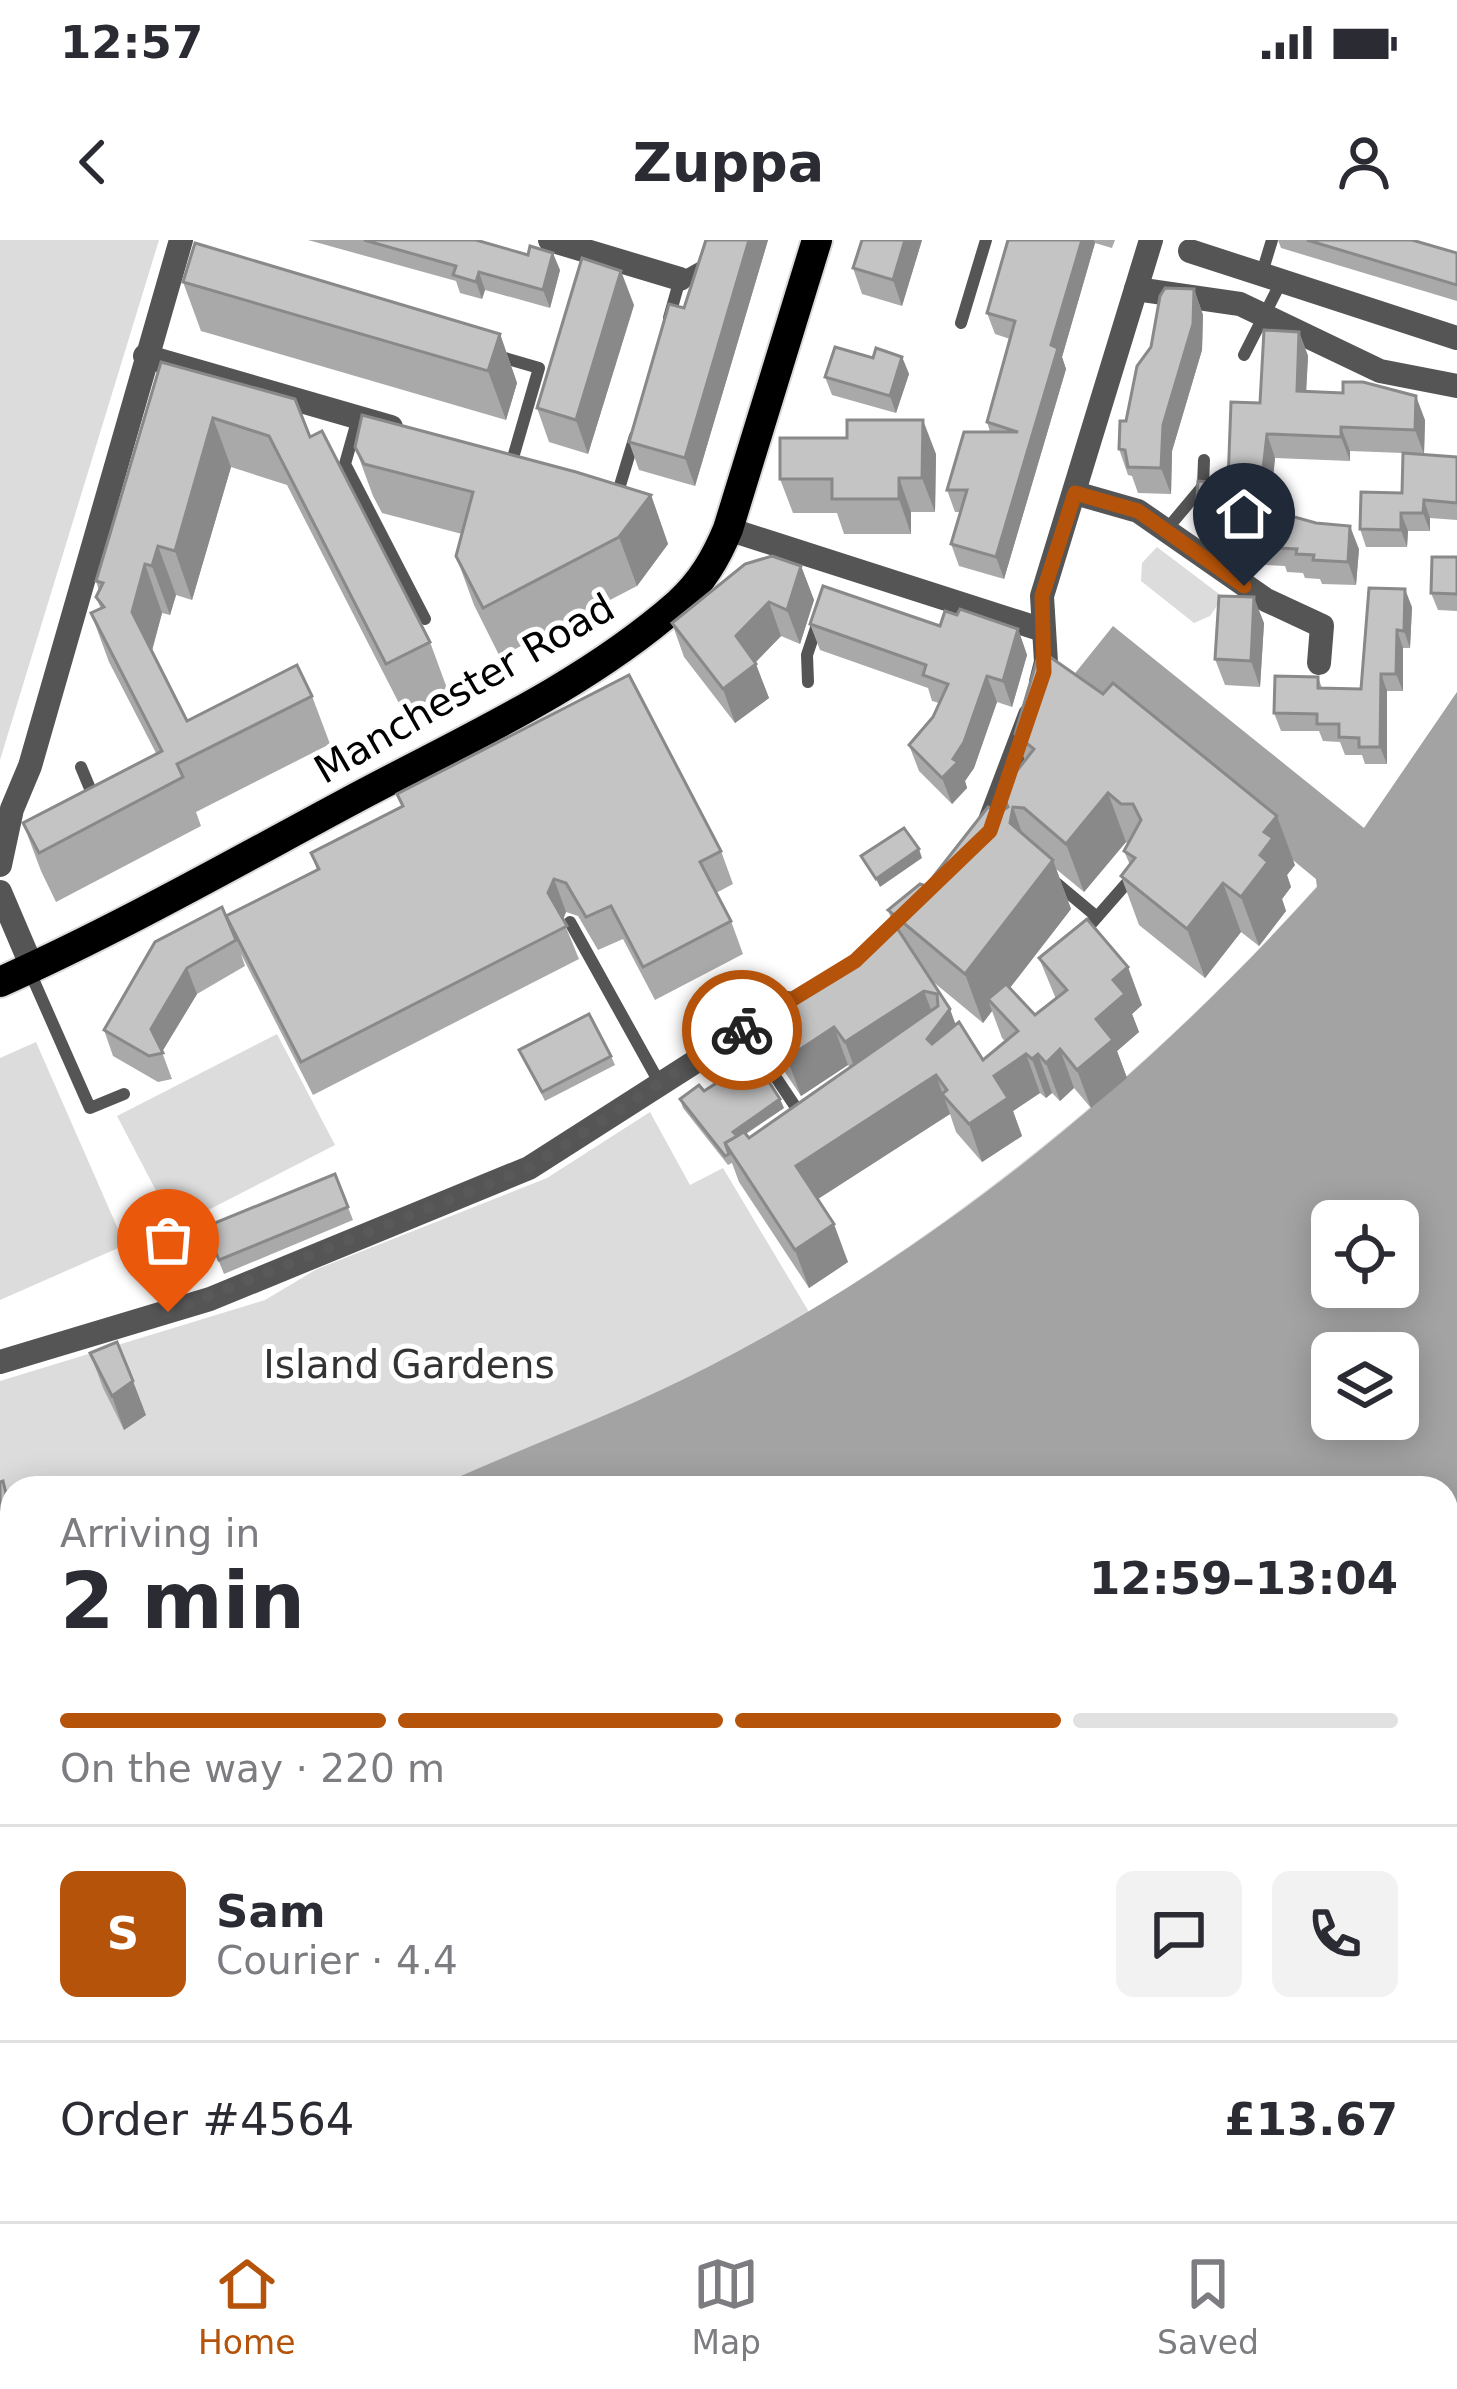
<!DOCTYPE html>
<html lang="en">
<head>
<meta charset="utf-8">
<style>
  body { margin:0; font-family:"DejaVu Sans",sans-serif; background:#f2f2f3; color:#2b2b33; height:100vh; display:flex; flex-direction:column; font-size:45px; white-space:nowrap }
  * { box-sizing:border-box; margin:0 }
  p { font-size:39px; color:#7c7c81 }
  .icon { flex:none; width:66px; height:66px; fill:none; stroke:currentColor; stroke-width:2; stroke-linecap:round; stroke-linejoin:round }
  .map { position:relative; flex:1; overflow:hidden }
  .details { position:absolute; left:0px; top:1236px; width:1458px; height:747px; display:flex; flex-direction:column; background:#fff; border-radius:36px 36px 0 0; box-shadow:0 6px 30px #0003 }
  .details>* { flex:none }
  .buttons { position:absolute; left:1311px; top:960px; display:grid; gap:24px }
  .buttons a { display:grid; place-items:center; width:108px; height:108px; border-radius:18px; background:#fff; box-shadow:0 6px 30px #0003; font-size:60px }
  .pin { position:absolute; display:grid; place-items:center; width:102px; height:102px; color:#fff; margin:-123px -51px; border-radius:50% 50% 50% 0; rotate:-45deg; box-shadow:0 0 12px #0007 }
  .pin .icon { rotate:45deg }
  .courier { position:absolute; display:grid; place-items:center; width:120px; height:120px; margin:-60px; border:9px solid #b45309; border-radius:50%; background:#fff; color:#222; box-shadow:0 3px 15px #0007 }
  .headline em { font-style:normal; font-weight:600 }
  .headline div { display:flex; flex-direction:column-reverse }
  .headline { display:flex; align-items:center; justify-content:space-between; height:204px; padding:0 60px }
  h1 { font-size:78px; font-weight:600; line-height:90px }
  .bar { display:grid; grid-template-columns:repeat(4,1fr); gap:18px 12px; align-content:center; height:144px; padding:0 60px }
  .bar i { height:15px; border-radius:9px; background:#e1e1e2 }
  .bar .current { background:#b45309 }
  .bar p { grid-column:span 4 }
  .line { display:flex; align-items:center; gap:30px; padding:0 60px; border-top:3px solid #e1e1e2 }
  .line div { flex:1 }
  .round { display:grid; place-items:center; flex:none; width:126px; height:126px; border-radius:18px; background:#f2f2f3 }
  .status { display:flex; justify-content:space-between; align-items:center; height:84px; padding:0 60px; background:#fff; direction:ltr }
  .status svg { height:33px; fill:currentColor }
  header { display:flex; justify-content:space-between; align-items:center; height:156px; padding:0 60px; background:#fff; font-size:54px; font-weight:600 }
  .dock { display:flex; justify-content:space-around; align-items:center; height:168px; border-top:3px solid #e1e1e2; background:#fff; font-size:33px; color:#7c7c81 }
  .dock a { display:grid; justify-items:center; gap:6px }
  .dock .current { color:#b45309 }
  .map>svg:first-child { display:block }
</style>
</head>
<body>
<div class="status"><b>12:57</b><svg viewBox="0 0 49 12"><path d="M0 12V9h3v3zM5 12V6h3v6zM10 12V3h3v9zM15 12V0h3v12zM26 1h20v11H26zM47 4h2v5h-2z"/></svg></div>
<header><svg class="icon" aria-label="back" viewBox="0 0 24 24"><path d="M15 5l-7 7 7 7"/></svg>Zuppa<svg class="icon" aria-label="person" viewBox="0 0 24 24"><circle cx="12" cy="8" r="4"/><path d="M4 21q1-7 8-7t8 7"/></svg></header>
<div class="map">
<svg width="1457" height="1981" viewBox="0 0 1457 1981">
  <rect width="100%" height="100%" fill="#fff"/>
  <g fill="#dcdcdc">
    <path d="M0,0h159l-159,520z"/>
    <path d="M1157,307l66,50 -13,19 -16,7 -53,-42 1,-18z"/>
    <path d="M1457,452v252l-814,544h-631v62l-12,-47v-122l265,-81 52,-31 230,-91 103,-66 40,73 33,-17 86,144c189,-118 359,-259 508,-426l-1,-7 -163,-134 40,-52 171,135z"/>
    <path d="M277,794l58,111 -160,82 -58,-111z"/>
    <path d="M36,802l89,203 -125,55v-242z"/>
  </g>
  <path fill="#a3a3a3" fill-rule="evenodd" d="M1113,386l251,202 93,-136v1529h-1457v-591l12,-2v583h1434v-723h-1012c90,-41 185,-75 274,-121 231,-118 436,-288 609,-480l-1,-8 -244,-202zM1332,981h66v66h-66zM1332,1113h66v66h-66z"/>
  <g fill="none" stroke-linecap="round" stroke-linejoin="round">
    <g stroke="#444" stroke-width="3" stroke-dasharray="15 12" stroke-linecap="butt">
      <path d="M1446,1284l11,-10"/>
      <path d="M1446,1398l11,-11"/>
      <path d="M597,1981l13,-10"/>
      <path d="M800,1981l12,-10"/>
    </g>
    <defs>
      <path id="primary" d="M0,742c125,-56 245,-125 365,-189 106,-56 222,-109 313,-189 24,-22 38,-46 50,-75l89,-289"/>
    </defs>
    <use href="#primary" stroke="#dbdbdb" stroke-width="34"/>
    <g stroke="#555" stroke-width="12">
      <path d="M1262,33l10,-33"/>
      <path d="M669,78l11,-39 23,-13 8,-26"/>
      <path d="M961,83l25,-83"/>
      <path d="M1244,115l36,-71"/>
      <path d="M498,116l41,12 -27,93"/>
      <path d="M358,178l-13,46 80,155"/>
      <path d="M618,252l17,-56"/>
      <path d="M1167,289l36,-43 1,-26"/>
      <path d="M808,442l-1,-27 12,-36"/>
      <path d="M81,527l15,36"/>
      <path d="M1054,641l43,36"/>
      <path d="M570,682l89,160"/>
      <path d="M1083,693l50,-57"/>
      <path d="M29,730l61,138 34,-14"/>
      <path d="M744,790l59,88"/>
    </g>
    <g stroke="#555" stroke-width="24">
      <path d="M550,0l130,39"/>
      <path d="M1190,11l267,87"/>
      <path d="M1136,49l104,15 140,67 77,15"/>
      <path d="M145,116l246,71"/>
      <path d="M1075,253l63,18 128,89 56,26 -3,37"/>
      <path d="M728,289l315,101"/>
      <path d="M1041,442l5,-20 -4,-66 109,-356"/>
      <path d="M983,599l47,-124"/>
      <path d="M0,625l12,-56 18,-43 151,-526"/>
      <path d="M0,652l32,75"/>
      <path d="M0,1122l210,-63 319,-131 258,-165"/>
    </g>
    <use href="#primary" stroke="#000" stroke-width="30"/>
  </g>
  <g fill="#a9a9a9" fill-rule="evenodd">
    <path d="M308,0h168l84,30 -10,38 -65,-18 -3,9 -22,-6 -4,-12z"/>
    <path d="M706,0h62l-73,246 -56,-16 -10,-28 55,-134z"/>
    <path d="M862,0h60l-20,66 -40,-12 -9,-26z"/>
    <path d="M1008,0h107l-3,8 -17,-5 -33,114 4,12 -62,210 -45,-13 -8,-22 10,-32h-6l-8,-22 43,-58 -3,-10 23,-83 -15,-5 -8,-21z"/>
    <path d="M1278,0h134l45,13v48l-176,-53z"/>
    <path d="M183,42l317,52 17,49 -11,37 -305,-89z"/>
    <path d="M1194,49l9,26 -1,35 -30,101 -1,43 -33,-1 -6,-17 -4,-1 -9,-26 7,-28z"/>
    <path d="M634,65l-46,149 -39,-12 -12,-34z"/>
    <path d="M1299,92l9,24 -2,35 119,29 -1,34 33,3v63l-27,-2v13h-22l-1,16h-41l-6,-18 42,-36 1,-40 -53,-2v10l-75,-3 -5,48 89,43 -3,36 -34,-1 -2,-5 -15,-1 -2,-5 -16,-1 -2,-6 -20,-1 -4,-11 -35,-2 -4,-9 -17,-6 -9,-23 32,-31 32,-80z"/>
    <path d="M902,117l7,17 -13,39 -64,-18 -7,-18 48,-19z"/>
    <path d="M161,122l149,75 120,205 18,49 -44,22 -117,-228 -56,-18 -39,133 -16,-5 -6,20 -8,-2 -10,38 35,70 125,-25 18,48 -134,68 5,14 -145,76 -15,-31 -18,-48 133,-70 -47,-91 -18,-49 10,-4 -5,-12 3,-6 -3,-10z"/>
    <path d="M355,207l296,48 17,49 -31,42 -137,71 -26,-52 -18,-49 6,-22 -80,-21 -9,-17z"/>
    <path d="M936,214l-1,58h-24v22h-67l-7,-21h-44l-13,-34z"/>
    <path d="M1457,317v54l-19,-1 -7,-17z"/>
    <path d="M801,326l13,34 -14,44 -19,-8 -26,27 14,35 -34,25 -51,-66 -12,-34z"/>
    <path d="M1412,367l-2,41h-7v43h-16v73h-22l-3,-9h-17l-5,-13 -17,-1 -4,-10h-38l-7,-18 44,-36 4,11 39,1z"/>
    <path d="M1264,383l-4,64 -35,-2 -10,-26z"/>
    <path d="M810,384l208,5 9,26 -15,52 -15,-5 -23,66 -9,13 2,7 -15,16 -33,-33 -10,-26 24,-28 6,-14 -7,-2 -4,-13 -108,-38z"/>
    <path d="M1015,494l280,131 -8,10 4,12 -9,12 4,12 -27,35 -18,-14 -36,46 -66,-53 -18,-49 9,-11 -6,-14 4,-7 -2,-2 -42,50 -28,-23 15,40 -61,79 25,27 21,-16 -17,-41 103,47 -10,9 7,18 -22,19 10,27 -36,30 -17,-20 -14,13 -8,-8 -6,5 -6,-5 -27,18 9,25 -40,26 -26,-30 -6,-18 -132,85 30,63 -39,26 -70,-106 -7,-19 -4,2 -45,-57 -3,-9 104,9 -38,26 3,4 101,-71 -2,-2 -47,31 -27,-40 -14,-38 68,-41 66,-50 -6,-17 38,-24 73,-73 9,-5 17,-47zM931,740l52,43 9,-12 10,27 3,3 -22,19 -27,-35z"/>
    <path d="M397,554l324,57 12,33 -17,9 15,28 12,33 -88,46 -32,-61 -25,11 -20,-34 -12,-4 -3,8 16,39 -266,136 -72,-141 4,12 -48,28 -35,58 10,27 -14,3 -45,-26 -9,-26 125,-106 88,-54 -6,-17 91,-46z"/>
    <path d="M519,810l92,6 4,9 -70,36z"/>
    <path d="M335,934l18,46 -129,54 -19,-47z"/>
    <path d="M90,1113l56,62 -22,15 -21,-42z"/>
    <path d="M3,1241l9,24v44l-12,1v-68z"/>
  </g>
  <g fill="#898989">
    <path d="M749,0h19l-73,246 -10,-28z"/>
    <path d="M905,0h17l-20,66 -9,-26z"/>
    <path d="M1082,0h12l1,3 -33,114 4,12 -62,210 -8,-22 55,-212z"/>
    <path d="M553,13l7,17 -10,38 -7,-18z"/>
    <path d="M621,31l13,34 -46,149 -12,-34z"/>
    <path d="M479,32l6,18 -3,9 -6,-17z"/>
    <path d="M1194,49l9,26 -1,35 -30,101 -1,43 -10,-26 2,-43z"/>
    <path d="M1299,92l9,24 -3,58 -8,-23z"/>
    <path d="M500,94l17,49 -11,37 -18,-49z"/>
    <path d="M902,117l7,17 -13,39 -6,-17z"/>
    <path d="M1416,156l9,24 -1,34 -9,-24z"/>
    <path d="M213,178l18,49 -39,133 -17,-49z"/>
    <path d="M923,180l13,34 -1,58 -13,-34z"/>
    <path d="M1341,187l9,24v10l-9,-24z"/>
    <path d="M1267,194l8,24 -7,70 -9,-23z"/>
    <path d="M899,238l12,34v22l-12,-35z"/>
    <path d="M651,255l17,49 -31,42 -18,-49z"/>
    <path d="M1424,260l6,18v13l-7,-18z"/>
    <path d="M1401,273l7,18 -1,16 -6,-17z"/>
    <path d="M1350,286l9,23 -3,36 -8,-23z"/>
    <path d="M158,306l18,49 -6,20 -18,-49z"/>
    <path d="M145,324l17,49 -13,48 -17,-49z"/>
    <path d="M801,326l13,34 -14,44 -13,-34z"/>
    <path d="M1405,349l7,18 -2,41 -6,-17z"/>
    <path d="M1254,357l10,26 -4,64 -9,-26z"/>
    <path d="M769,362l12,34 -32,33 7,-5 13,34 -34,25 -12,-34 13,-53z"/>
    <path d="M1018,389l9,26 -15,52 -9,-26z"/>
    <path d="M1397,390l6,18v43l-7,-17z"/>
    <path d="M1381,434l6,17v73l-7,-17z"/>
    <path d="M987,436l10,26 -23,66 -9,13 2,7 -15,16 -10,-26z"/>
    <path d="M1108,553l18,49 -42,50 -18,-48z"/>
    <path d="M1013,567l17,49 -20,-33z"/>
    <path d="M1277,576l18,49 -8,10 4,12 -9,12 4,12 -27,35 -18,-49 19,-42 4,-23z"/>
    <path d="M919,609l3,9 -42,29 -4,-8z"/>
    <path d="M1053,620l18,49 -76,98 -7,-8 4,12 -9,12 -18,-49z"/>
    <path d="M554,639l12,33 -6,14 -12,-33z"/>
    <path d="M1223,643l18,49 -36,46 -18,-49z"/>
    <path d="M1128,727l14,38 -10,9 7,18 -22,19 10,27 -36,30 -14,-38 36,-90z"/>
    <path d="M187,728l10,26 -37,61 -9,-26z"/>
    <path d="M924,751l13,35 13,-17 14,38 -23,30 -14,-38 -68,41 -14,-38z"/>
    <path d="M834,787l14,38 -47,31 -14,-38z"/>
    <path d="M1060,809l14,39 -14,13 -14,-38z"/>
    <path d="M1026,814l14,39 -27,18 9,25 -40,26 -13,-38 25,-48z"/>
    <path d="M1038,814l14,39 -6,5 -14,-39z"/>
    <path d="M936,835l14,39 -140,90 -14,-38z"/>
    <path d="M780,859l4,9 -48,32 -3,-8z"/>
    <path d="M834,984l14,38 -39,26 -14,-38z"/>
    <path d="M133,1141l13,34 -22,15 -12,-34z"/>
  </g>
  <g fill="#c4c4c4" stroke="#898989" stroke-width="3">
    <path d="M364,0h112l52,15 2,-9 23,7 -10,37 -64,-18 -3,10 -23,-7 3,-9z"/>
    <path d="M706,0h43l-64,218 -56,-16 40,-138 15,4z"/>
    <path d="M862,0h43l-12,40 -40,-12z"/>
    <path d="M1008,0h74l-31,105 7,3 -62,209 -45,-13 16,-54h-20l17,-58h54l-31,-10 28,-101 -28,-8z"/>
    <path d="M1307,0h105l45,13v32z"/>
    <path d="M195,3l305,91 -12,37 -305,-89z"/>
    <path d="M582,18l39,13 -45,149 -39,-12z"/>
    <path d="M1165,48l29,1 -1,35 -30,101 -2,43 -33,-1 -3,-17 -6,-1 1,-28h6l11,-55 14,-19 9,-51z"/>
    <path d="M1264,90l35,2 -2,59 46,2v-11h20l53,14 -1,34 -74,-3v10l-74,-3 -8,71 22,1 -1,7 36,10 34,3 -2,36 -35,-2 1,-5 -18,-1 1,-5 -19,-1v-5l-22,-2 1,-10 -40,-3 -1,-8 -20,-6 2,-33 30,2 3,-81 29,1z"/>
    <path d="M835,107l38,11 3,-10 26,9 -12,39 -65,-19z"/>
    <path d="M161,122l134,37 15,38 12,-6 108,211 -44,22 -117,-228 -56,-18 -38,133 -17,-5 -6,20 -7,-2 -13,48 55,109 110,-56 15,31 -135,68 6,13 -144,76 -16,-30 139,-72 -71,-138 13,-6 -8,-10 7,-14 -7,-2z"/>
    <path d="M362,175l214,57 75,23 -32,42 -136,71 -27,-52 17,-64 -109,-28 -9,-17z"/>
    <path d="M847,180h76l-1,58h-23v21h-67v-20h-52v-41h67z"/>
    <path d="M1403,213l54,4v46l-33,-3 -1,13h-22v17l-41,-1 1,-37 41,1z"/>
    <path d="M772,316l29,10 -14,44 -18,-8 -33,34 20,28 -33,25 -51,-66 73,-59z"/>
    <path d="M1432,317h25v37l-26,-1z"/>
    <path d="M823,346l117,40 5,-15 12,4 3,-6 58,20 -15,52 -16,-5 -23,66 -11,17 5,3 -16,16 -33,-33 24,-28 15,-33 -25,-9 3,-10 -116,-41z"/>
    <path d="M1369,348l36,1 -1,42 -7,-1 -1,44h-15l-1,73h-21v-9l-20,-1v-13h-22v-10l-43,-1 1,-37 43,1v11l43,1z"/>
    <path d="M1219,356l35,1 -3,64 -36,-2z"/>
    <path d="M1040,410l63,44 10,-11 164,133 -13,16 9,6 -13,17 8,7 -27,35 -18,-14 -36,46 -66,-53 14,-18 -11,-7 17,-31 -8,-16h-12l-13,-11 -42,51 -42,-36 -11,-1 -3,16 43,37 -88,114 -77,-64 32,-26 6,2 62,-79 11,6 9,-6 -7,-16 33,-42 -19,-15z"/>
    <path d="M629,435l92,176 -21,11 31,59 -88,46 -32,-61 -25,11 -20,-34 -12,-4 -6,14 19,33 -266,136 -75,-146 93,-47 -8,-16 92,-47 -6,-12z"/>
    <path d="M904,588l15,21 -43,30 -15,-23z"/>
    <path d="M222,667l14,33 -49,28 -36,61 12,24 -14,3 -45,-26 51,-88z"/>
    <path d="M1087,679l41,48 -15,13 12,14 -29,25 17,21 -36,30 -17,-21 -14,14 -8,-9 -6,5 -6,-5 -32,22 14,22 -39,26 -27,-30 5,-4 -11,-15 -140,91 38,58 -39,26 -70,-107 19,-11 5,6 189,-132 -1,-12 -13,-3 -79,51 -11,-15 -47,31 -27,-40 68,-41 67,-52 55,84 -23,30 5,5 27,-22 24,38 35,-29 -30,-32 18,-15 29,31 32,-25 -28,-32z"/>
    <path d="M589,774l22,42 -69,36 -23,-42z"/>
    <path d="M754,819l26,40 -47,33 4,4 -12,7 4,11 -4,2 -45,-57 19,-14 5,6z"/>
    <path d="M335,934l13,33 -129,53 -14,-33z"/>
    <path d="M117,1102l16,39 -21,15 -22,-43z"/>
    <path d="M3,1241l6,25 3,-1v16l-2,-4h-10v-35z"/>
  </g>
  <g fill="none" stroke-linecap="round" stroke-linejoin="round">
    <path stroke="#595959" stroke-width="12" stroke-dasharray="0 21.6" d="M168,1072l361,-144 213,-138"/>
    <path stroke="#b45309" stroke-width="15" d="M742,790l113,-69 135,-130 54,-159 -2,-76 33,-103 63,18 106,75"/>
  </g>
  <g text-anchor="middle" stroke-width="10" stroke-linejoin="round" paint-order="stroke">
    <g font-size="39" fill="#000" stroke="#fff">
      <text transform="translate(464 448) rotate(-30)" y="14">Manchester Road</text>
    </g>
    <g font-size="39" fill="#333" stroke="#fff">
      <text x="409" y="1138">Island Gardens</text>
    </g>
  </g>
</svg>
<div class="buttons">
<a><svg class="icon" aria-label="locate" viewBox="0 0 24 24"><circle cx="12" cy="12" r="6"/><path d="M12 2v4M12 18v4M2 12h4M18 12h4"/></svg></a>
<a><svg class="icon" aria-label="layers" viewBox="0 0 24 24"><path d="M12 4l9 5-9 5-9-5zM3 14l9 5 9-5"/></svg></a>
</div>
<div class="pin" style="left:168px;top:1072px;background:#ea580c"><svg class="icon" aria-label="bag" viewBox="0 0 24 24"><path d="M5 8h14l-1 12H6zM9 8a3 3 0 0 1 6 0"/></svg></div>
<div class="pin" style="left:1244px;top:346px;background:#1f2937"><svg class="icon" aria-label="home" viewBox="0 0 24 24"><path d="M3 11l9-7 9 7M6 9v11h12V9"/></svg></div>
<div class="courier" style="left:742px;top:790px"><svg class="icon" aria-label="bike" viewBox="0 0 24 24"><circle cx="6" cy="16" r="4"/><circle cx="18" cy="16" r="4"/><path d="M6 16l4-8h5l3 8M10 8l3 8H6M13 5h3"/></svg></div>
<section class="details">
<div class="headline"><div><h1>2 min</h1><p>Arriving in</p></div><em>12:59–13:04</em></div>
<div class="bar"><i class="current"></i><i class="current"></i><i class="current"></i><i></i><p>On the way · 220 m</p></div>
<div class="line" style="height:216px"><b class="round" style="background:#b45309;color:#fff">S</b><div><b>Sam</b><p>Courier · 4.4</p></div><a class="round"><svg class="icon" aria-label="chat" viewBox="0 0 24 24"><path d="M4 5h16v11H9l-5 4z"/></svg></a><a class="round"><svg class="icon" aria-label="phone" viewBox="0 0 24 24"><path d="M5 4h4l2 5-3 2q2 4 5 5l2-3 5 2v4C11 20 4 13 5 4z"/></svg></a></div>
<div class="line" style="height:156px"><div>Order #4564</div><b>£13.67</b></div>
</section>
</div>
<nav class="dock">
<a class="current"><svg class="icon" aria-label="home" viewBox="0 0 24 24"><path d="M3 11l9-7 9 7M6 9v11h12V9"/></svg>Home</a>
<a><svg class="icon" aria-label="map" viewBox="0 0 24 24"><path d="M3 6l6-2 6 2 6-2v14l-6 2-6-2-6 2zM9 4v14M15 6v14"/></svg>Map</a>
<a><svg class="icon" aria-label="saved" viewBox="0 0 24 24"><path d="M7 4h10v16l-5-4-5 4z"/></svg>Saved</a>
</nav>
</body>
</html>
